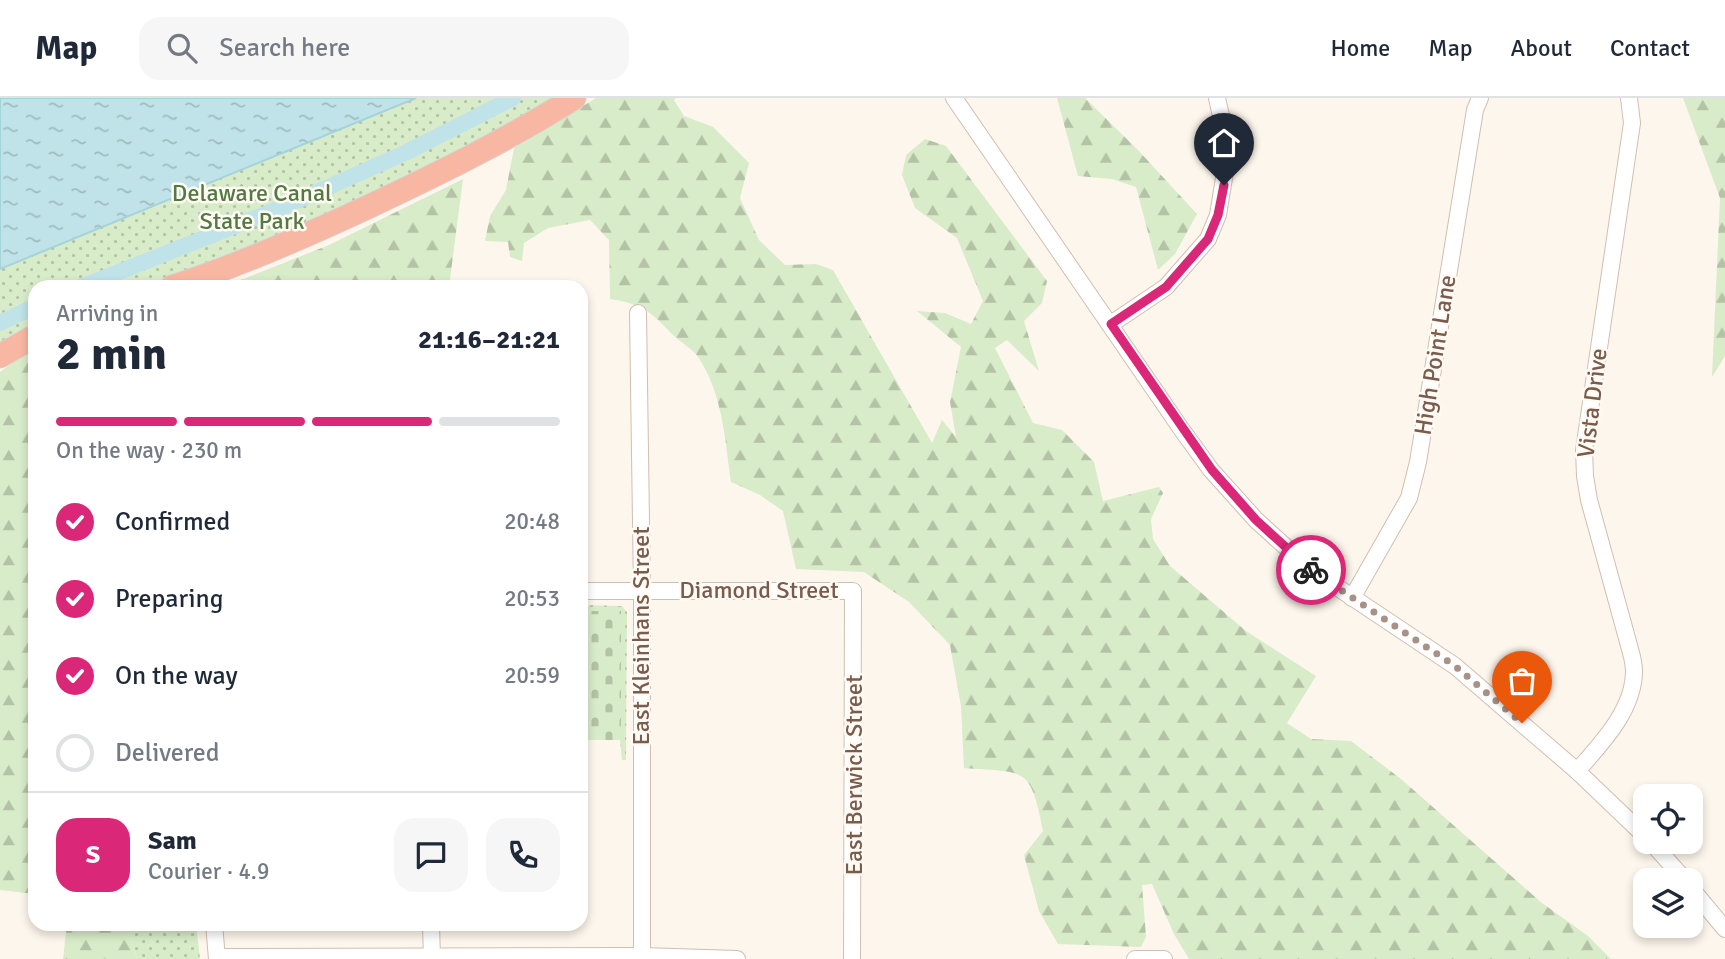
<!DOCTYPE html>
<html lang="en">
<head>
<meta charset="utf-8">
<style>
  body { margin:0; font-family:Signika,sans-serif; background:#f6f6f7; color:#1f2937; height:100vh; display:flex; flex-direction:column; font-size:26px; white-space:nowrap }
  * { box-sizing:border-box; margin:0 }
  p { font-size:23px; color:#747a83 }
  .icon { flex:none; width:38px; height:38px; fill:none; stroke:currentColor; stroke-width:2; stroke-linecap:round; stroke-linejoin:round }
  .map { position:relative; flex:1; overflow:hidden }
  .drawer { position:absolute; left:28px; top:182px; width:560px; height:651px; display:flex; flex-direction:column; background:#fff; border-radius:21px; box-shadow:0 4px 10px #0003 }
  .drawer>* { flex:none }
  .tools { position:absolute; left:1633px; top:686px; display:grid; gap:14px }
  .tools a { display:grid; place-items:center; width:70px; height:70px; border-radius:14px; background:#fff; box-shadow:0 4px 10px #0003; font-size:35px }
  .pin { position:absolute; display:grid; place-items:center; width:60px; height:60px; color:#fff; margin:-72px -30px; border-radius:50% 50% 50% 0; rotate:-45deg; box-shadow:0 0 7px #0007 }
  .pin .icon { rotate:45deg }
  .courier { position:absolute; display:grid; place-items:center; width:70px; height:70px; margin:-35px; border:5px solid #db2777; border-radius:50%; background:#fff; color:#222; box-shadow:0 2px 9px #0007 }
  .overview em { font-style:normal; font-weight:700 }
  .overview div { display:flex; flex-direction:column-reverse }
  .overview { display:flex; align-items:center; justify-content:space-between; height:119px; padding:0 28px }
  h1 { font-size:46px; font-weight:700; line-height:52px }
  .bar { display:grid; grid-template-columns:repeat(4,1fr); gap:10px 7px; align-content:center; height:84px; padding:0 28px }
  .bar i { height:9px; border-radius:5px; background:#e0e1e3 }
  .bar .active { background:#db2777 }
  .bar p { grid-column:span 4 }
  .line { display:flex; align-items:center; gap:18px; padding:0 28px; border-top:2px solid #e0e1e3 }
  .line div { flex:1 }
  .round { display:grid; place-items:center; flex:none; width:74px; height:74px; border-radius:21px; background:#f6f6f7 }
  ol { padding:0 28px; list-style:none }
  li { display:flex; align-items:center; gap:21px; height:77px }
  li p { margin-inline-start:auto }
  li .icon { padding:7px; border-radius:50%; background:#db2777; color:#fff; stroke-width:4 }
  li:last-child { color:#747a83 }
  li i { width:38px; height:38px; border:4px solid #e0e1e3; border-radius:50% }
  header { display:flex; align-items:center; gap:42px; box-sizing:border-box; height:98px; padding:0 35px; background:#fff; border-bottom:2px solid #e0e1e3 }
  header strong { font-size:33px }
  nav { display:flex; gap:38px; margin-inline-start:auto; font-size:24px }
  .search { width:490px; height:63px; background:#f6f6f7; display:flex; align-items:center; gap:18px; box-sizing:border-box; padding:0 24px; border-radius:21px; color:#747a83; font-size:26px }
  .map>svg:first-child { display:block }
</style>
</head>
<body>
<header>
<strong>Map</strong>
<div class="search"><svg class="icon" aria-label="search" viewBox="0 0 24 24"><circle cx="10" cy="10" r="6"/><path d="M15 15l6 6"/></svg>Search here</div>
<nav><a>Home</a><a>Map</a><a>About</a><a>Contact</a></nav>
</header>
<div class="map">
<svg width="1725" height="861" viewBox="0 0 1725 861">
  <defs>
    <pattern id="grass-dots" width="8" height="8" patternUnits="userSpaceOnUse" patternTransform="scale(1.75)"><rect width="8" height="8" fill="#d8ecc9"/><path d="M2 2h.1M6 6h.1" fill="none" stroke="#b4c2a5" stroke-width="1.8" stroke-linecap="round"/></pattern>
    <pattern id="forest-firs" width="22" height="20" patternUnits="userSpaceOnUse" patternTransform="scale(1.75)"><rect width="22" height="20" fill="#d8ecc9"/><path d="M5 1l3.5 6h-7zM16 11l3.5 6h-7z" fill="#b4c2a5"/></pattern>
    <pattern id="cemetery-stones" width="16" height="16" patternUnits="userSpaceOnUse" patternTransform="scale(1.75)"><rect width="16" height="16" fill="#d8ecc9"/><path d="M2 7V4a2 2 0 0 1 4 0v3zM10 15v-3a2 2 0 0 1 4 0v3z" fill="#b4c2a5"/></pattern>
    <pattern id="water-ripples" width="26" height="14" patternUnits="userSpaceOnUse" patternTransform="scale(1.75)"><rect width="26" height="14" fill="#bfe3e8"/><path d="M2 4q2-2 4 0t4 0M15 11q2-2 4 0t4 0" fill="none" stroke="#a0bbbe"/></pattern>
  </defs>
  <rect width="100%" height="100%" fill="#fdf6ec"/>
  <g fill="url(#grass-dots)">
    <path d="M416,0h139c-102,61 -209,111 -319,155 -25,10 -70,32 -95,34 -35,3 -71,0 -106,0v39l-35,17v-74z"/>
    <path d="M581,507l41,1 5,6 -1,148h-4l-2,-20h-39z"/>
    <path d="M128,826h68l4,35h-63z"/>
  </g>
  <g fill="url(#forest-firs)">
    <path d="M596,0h80l-2,2 10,16 29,11 36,36 -9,35 19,42 26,25 31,-1 17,6 99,173 10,-23 14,17 -6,-35 11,-55 -44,-36 28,2 26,11 12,-23 -26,-63 -42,-30 -13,-33 4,-20 19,-16 21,7 101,135 -5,22 -18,18 15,50 -32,-31 -12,8 38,75 29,7 32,32 9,39 56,-14 4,6 -12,26 2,20 17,27 76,65 70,45 -29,47 24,16 40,2 50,38 141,124 46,33 23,23h-422l-15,-25 -22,-50 -10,1 4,52 -5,10 -83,-3 -19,-33 -15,-56 19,-24c-13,-66 -17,-58 -79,-63l-3,-62 -11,-61 -41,-43 -45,-30 -68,-3 -13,-58 -23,-16 -29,-13c-6,-42 -8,-88 -33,-125 -5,-8 -17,-14 -24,-21 -23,-24 -31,-32 -64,-37l-1,-59 -19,-20 -42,8 -24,15 -2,18 -12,-4 -2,-15 -23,-1 5,-25 16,-26 8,-42z"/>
    <path d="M1057,0h28l52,51 60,65 -22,40 -17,16 -22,-83 -24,-8 -34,-3z"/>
    <path d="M1683,0h42v258l-13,21 8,-179z"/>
    <path d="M463,81l-14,108h-226l106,-42z"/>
    <path d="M35,252v434l-7,10 7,20v80l-35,-4v-518l26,-19z"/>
    <path d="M67,826h61l9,35h-74z"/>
  </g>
  <rect fill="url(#cemetery-stones)" x="581" y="513" width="40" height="129"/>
  <path fill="url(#water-ripples)" stroke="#a5d3da" stroke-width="2" d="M0,0h416l-416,171z"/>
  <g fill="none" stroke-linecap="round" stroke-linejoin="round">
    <g stroke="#bfe3e8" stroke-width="16">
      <path d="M81,189l202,-80 122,-54 108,-55"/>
      <path d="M0,225l35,-17"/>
    </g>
    <defs>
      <g id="minor">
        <path d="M954,0l228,332 29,40 45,50 54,49 145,97 122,105 68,65"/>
        <path d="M638,215l4,278v368"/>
        <path d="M1111,226l55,-37 42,-48 10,-24 8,-49 -3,-41 -6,-27"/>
        <path d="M581,493h272l-1,368"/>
        <path d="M1352,500l57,-100 9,-36 57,-352 5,-12"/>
        <path d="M1577,673c24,-27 57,-61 57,-100 0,-7 -2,-15 -4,-22l-41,-149 -4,-24 -1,-26 48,-327 -3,-25"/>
        <path d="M1651,744l34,38"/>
        <path d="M1690,789l35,42"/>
        <path d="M214,826l3,35"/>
        <path d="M431,826l1,35"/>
        <path d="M217,859l425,-1 95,3"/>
        <path d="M1135,861h29"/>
      </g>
      <g id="highway">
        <path d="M172,189c68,-22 134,-51 198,-81 70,-33 139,-67 204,-108"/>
        <path d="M0,258l35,-20"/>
      </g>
    </defs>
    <use href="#minor" stroke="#d1beb0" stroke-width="18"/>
    <use href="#highway" stroke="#dad1cd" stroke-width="25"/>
    <use href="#minor" stroke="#fff" stroke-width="16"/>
    <use href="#highway" stroke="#f7b7a3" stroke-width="23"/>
  </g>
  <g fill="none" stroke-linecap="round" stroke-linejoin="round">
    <path stroke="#a89285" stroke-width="7" stroke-dasharray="0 12.6" d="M1311,472l144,96 67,57"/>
    <path stroke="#db2777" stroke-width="9" d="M1224,87l-6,30 -10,24 -42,48 -55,37 101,146 44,50 55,50"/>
  </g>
  <g text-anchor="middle" stroke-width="5" stroke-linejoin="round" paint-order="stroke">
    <g font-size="24" fill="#537a41" stroke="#fffaf3">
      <text x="252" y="103">Delaware Canal<tspan x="252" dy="28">State Park</tspan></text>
    </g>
    <g font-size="24" fill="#7a5c4d" stroke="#fffaf3">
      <text transform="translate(1435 257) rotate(-81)" y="8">High Point Lane</text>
      <text transform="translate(1592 305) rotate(-83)" y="8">Vista Drive</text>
      <text x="759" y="500">Diamond Street</text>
      <text transform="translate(641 538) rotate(-90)" y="8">East Kleinhans Street</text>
      <text transform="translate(854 677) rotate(-90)" y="8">East Berwick Street</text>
    </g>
  </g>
</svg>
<div class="tools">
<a><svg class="icon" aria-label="locate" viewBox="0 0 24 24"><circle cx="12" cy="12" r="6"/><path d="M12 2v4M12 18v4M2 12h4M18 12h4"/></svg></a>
<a><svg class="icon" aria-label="layers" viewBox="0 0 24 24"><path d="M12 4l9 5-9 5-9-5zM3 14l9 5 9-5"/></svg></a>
</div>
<div class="pin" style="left:1522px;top:625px;background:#ea580c"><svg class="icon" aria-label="bag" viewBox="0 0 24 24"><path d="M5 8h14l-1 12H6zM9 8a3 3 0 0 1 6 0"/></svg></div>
<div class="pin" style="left:1224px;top:87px;background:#1f2937"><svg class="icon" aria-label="home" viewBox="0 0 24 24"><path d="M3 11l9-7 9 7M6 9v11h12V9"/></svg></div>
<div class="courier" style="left:1311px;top:472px"><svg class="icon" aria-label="bike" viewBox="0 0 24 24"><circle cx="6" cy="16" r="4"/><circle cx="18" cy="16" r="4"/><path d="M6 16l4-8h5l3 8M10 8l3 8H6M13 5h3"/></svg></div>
<section class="drawer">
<div class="overview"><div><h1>2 min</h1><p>Arriving in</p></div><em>21:16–21:21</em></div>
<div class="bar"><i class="active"></i><i class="active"></i><i class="active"></i><i></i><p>On the way · 230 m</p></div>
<ol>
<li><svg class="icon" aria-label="check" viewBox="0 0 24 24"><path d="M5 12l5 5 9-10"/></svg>Confirmed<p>20:48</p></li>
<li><svg class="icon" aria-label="check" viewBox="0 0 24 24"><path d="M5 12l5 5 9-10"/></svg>Preparing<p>20:53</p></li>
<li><svg class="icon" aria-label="check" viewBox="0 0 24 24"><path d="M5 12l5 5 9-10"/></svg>On the way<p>20:59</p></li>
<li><i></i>Delivered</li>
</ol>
<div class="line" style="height:126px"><b class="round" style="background:#db2777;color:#fff">S</b><div><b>Sam</b><p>Courier · 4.9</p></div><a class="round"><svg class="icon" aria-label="chat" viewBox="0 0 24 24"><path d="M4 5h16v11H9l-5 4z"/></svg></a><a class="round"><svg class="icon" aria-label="phone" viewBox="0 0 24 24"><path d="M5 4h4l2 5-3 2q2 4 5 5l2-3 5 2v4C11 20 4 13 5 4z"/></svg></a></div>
</section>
</div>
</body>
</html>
